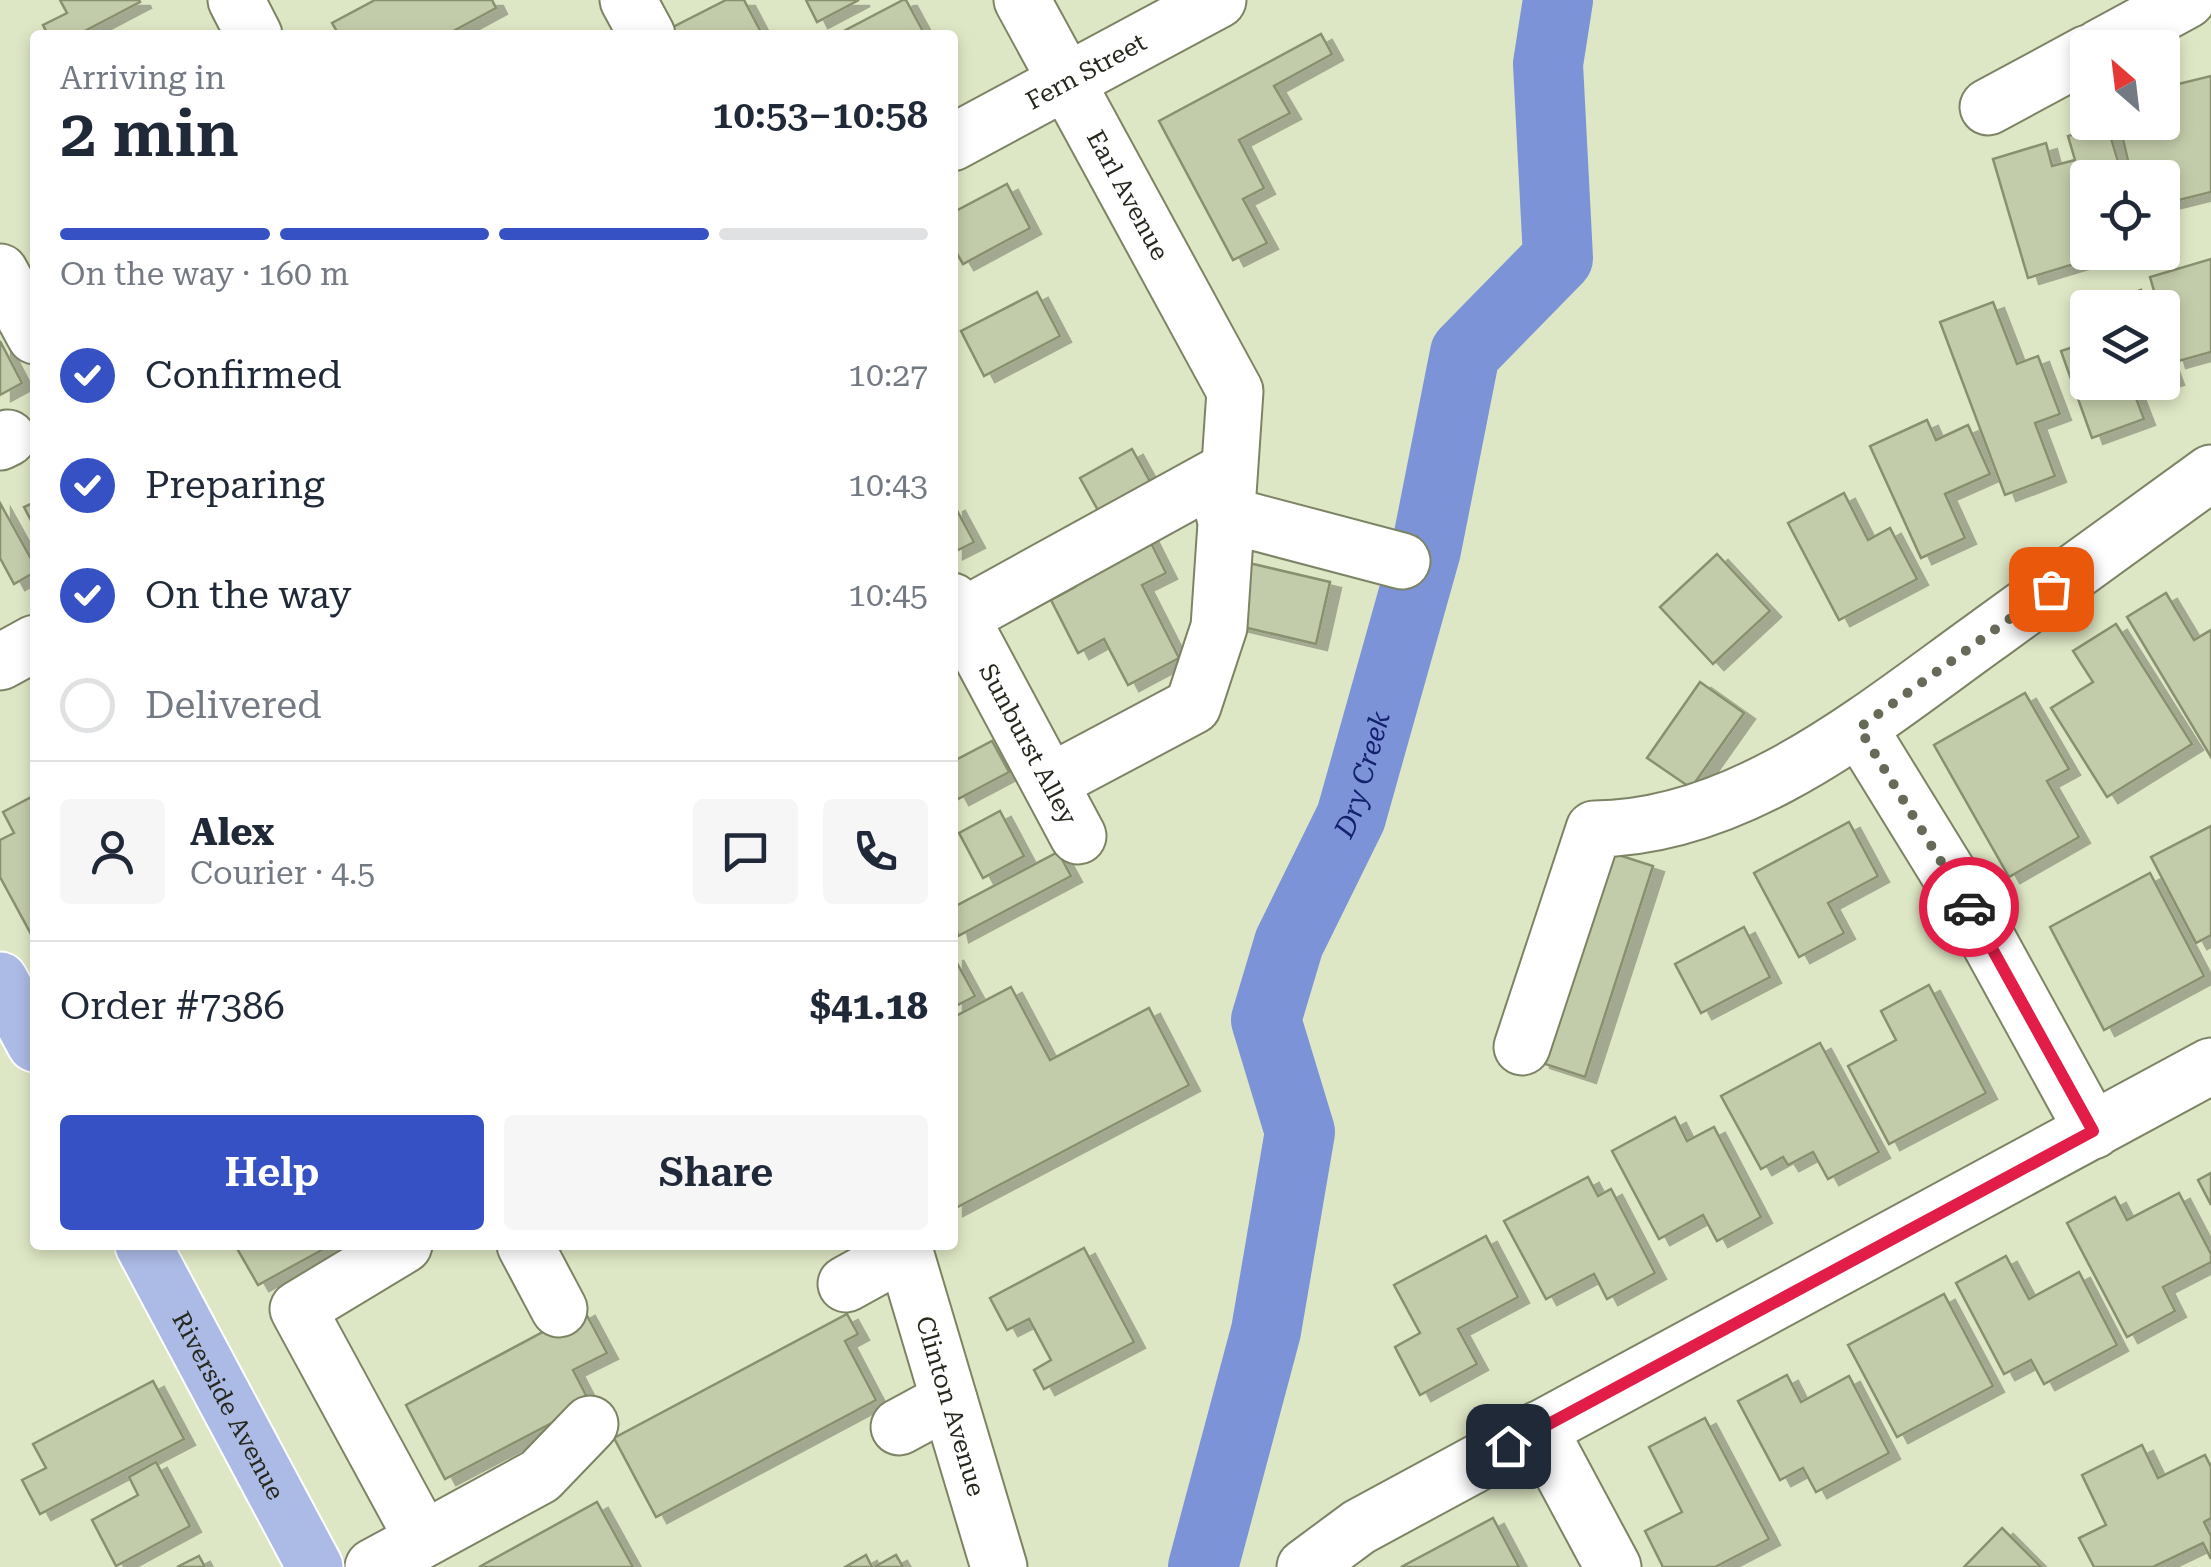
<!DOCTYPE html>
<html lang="en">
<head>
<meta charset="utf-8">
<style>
  body { margin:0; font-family:"Roboto Serif",serif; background:#f6f6f7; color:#1f2937; height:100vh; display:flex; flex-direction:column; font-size:38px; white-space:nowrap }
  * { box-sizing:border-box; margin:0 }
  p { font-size:32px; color:#747a83 }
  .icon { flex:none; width:55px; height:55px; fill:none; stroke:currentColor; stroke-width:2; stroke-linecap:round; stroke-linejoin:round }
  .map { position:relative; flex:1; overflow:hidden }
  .panel { position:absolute; left:30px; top:30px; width:928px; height:1220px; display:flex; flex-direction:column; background:#fff; border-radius:10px; box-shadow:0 5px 15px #0003 }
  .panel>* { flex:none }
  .needle { width:65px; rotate:332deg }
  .fabs { position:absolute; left:2070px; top:30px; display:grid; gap:20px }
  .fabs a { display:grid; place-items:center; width:110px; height:110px; border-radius:10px; background:#fff; box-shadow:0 5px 15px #0003; font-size:50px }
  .pin { position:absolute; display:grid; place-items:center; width:85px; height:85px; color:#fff; margin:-42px; border-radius:20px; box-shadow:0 5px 15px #0006 }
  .courier { position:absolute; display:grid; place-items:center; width:100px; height:100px; margin:-50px; border:8px solid #e11d48; border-radius:50%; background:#fff; color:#222; box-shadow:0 2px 12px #0007 }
  .overview em { font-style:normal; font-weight:600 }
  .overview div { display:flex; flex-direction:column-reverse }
  .overview { display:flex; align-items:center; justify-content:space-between; height:170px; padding:0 30px }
  h1 { font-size:65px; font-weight:600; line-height:75px }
  .bar { display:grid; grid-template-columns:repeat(4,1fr); gap:15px 10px; align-content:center; height:120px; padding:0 30px }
  .bar i { height:12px; border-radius:8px; background:#e0e1e3 }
  .bar .on { background:#3651c3 }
  .bar p { grid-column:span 4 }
  .line { display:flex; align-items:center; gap:25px; padding:0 30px; border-top:2px solid #e0e1e3 }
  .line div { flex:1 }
  .round { display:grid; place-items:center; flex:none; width:105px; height:105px; border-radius:10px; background:#f6f6f7 }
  ol { padding:0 30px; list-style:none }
  li { display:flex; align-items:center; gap:30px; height:110px }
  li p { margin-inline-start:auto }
  li .icon { padding:10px; border-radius:50%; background:#3651c3; color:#fff; stroke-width:4 }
  li:last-child { color:#747a83 }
  li i { width:55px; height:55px; border:5px solid #e0e1e3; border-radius:50% }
  .primary-button { display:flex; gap:20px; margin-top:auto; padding:20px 30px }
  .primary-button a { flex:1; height:115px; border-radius:10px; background:#3651c3; color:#fff; font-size:40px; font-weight:600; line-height:115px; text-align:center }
  .primary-button a+a { background:#f6f6f7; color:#1f2937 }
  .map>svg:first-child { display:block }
</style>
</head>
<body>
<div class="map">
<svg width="2211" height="1567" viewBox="0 0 2211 1567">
  <defs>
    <filter id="shadow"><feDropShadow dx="11" dy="6" stdDeviation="0" flood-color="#0004"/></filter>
  </defs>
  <rect width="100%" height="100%" fill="#dee7c5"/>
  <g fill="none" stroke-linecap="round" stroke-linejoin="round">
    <path stroke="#7c94d7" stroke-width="70" id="s1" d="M1203,1567l63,-236 34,-199 -34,-112 23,-77 62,-126 75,-267 39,-197 93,-95 -10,-194 10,-64"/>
  </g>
  <g fill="#c3ccaa" stroke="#889070" stroke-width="2.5" filter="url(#shadow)">
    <path d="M60,0h79l1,2 -63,33h-29l-5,-10 24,-12z"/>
    <path d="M375,0h117l4,8 -50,27h-107l-7,-12z"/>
    <path d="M726,0h18l18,34 -87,1 -4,-7z"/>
    <path d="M806,0h53l-42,22z"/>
    <path d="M906,0l19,35h-89l67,-35z"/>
    <path d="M1321,34l11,20 -58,32 16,27 -51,27 25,48 -21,11 24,44 -34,17 -74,-139z"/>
    <path d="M2211,76v116l-48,12 -1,-26h-30l-13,-56h43v-34z"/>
    <path d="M2107,125l16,53h-35v74h26l-86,26 -35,-119 53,-16 6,23 23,-6 -7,-24z"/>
    <path d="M1007,184l23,44 -67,36 -11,-19v-32z"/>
    <path d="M2211,259v93l-36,10 -25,-85z"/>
    <path d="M2141,290l6,18h-54z"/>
    <path d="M1037,292l23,44 -76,40 -23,-45z"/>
    <path d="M1993,302l24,62 21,-8 22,58 -25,9 20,53 -50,19 -65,-173z"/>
    <path d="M2088,309v31l-10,-27z"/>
    <path d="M0,341l22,42 -22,12z"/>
    <path d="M2088,342v40h74l-28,11 10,26 -52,19 -31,-87z"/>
    <path d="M2162,349l11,30 -11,3z"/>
    <path d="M1927,420l9,20 32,-15 22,49 -45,20 20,44 -44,20 -51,-112z"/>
    <path d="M1132,449l20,36 -52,29 -20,-36z"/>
    <path d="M1844,493l24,47 22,-12 27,51 -78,41 -51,-97z"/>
    <path d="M35,502v26l-11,-21z"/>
    <path d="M0,503l35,63v6l-21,12 -14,-26z"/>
    <path d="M954,505l20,37 -22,11v-47z"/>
    <path d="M1142,525l24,48 -24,12 37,73 -51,27 -24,-46 -26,14 -27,-53 24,-13 -12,-21z"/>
    <path d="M1717,554l53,57 -57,53 -53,-57z"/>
    <path d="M1249,563l81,19 -14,62 -81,-19z"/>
    <path d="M2166,593l28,47 17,-10v127l-84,-140z"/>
    <path d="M2116,624l76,120 -85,53 -56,-89 42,-26 -20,-31z"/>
    <path d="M1700,682l44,31 -53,75 -44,-30z"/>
    <path d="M2025,693l44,76 -22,12 32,56 -70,40 -75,-132z"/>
    <path d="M992,741l17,31 -51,27 -6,-11v-26z"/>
    <path d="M35,795v137l-4,2 -31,-57v-37l14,-7 -11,-21z"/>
    <path d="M1000,811l24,45 -41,22 -24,-45z"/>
    <path d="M1849,822l29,54 -50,27 16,30 -45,24 -45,-84z"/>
    <path d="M2211,826v109l-15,8 -45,-86z"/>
    <path d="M1603,850l50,16 -68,211 -46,-15z"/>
    <path d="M1058,852l13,24 -113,60 -6,-28z"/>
    <path d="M2150,873l54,103 -100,54 -54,-103z"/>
    <path d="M1744,927l26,50 -69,36 -26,-49z"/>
    <path d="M952,954l23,42 -23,12z"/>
    <path d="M1929,985l57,108 -97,51 -41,-78 48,-26 -15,-29z"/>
    <path d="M1011,987l39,73 99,-52 40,77 -237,125v-192z"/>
    <path d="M1820,1043l59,109 -51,27 -15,-27 -25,13 -5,-8 -22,12 -40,-73z"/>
    <path d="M1675,1117l12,24 27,-14 47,90 -44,24 -14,-26 -44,24 -47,-88z"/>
    <path d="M2211,1173v32l-13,-25z"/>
    <path d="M1588,1177l10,19 13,-7 44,84 -48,26 -13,-25 -48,25 -42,-78z"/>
    <path d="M2179,1193l32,61v8l-48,25 12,24 -48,26 -60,-114 48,-26 12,23z"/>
    <path d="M1486,1236l32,61 -60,32 19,35 -57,31 -25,-48 25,-14 -26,-48z"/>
    <path d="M235,1245h96l-73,40z"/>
    <path d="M1084,1248l50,94 -90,47 -10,-19 17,-10 -22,-41 -22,11 -17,-32z"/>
    <path d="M2006,1256l23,43 50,-27 38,73 -73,39 -13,-24 -27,14 -48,-91z"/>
    <path d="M1944,1294l49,92 -96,51 -49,-92z"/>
    <path d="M584,1310l23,43 -34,17 17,33 -145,76 -39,-74z"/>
    <path d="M847,1314l11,20 -13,7 31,59 -220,117 -42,-79z"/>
    <path d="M1787,1375l14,27 48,-26 40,77 -73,39 -13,-24 -23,12 -42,-79z"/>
    <path d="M153,1381l31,58 -144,75 -18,-34 24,-12 -13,-24z"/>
    <path d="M1705,1418l64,121 -54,28h-52l-18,-36 37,-19 -33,-65z"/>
    <path d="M2142,1445l16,33 47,-23 6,12v51l-7,4 7,14v23l-8,-16 -50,24h-59l-15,-29 27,-13 -24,-50z"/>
    <path d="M156,1462l34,64 -74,40 -24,-46 46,-25 -9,-18z"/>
    <path d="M597,1502l36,65h-154z"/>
    <path d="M1493,1518l26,49h-118z"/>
    <path d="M2002,1528l39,39h-77z"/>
    <path d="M866,1555l6,12h-27z"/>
    <path d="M896,1555l7,12h-29z"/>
    <path d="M199,1556l6,11h-28z"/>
  </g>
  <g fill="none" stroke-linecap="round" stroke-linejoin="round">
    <defs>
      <g id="minor">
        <path d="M236,0l18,35"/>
        <path d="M628,0l19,35"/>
        <path id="s2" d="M1022,0l213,391 -16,236 -26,79 -143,76"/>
        <path d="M2099,48l88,-48"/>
        <path d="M1988,107l100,-54"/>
        <path id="s3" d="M952,143l266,-143"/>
        <path d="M0,272l35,64"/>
        <path d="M0,442l8,-4"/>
        <path d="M1224,514l178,47"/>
        <path id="s4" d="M952,601l126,235"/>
        <path d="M961,617l267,-147"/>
        <path d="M0,662l35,-19"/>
        <path d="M1859,728l117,190 117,213"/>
        <path d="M1522,1047l72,-218c149,-1 279,-112 395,-195 74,-54 148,-108 222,-161"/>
        <path d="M404,1245l-106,64 125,230"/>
        <path d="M525,1245l34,64"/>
        <path id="s5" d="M903,1245l96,322"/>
        <path d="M846,1284l58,-32"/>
        <path d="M899,1427l50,-27"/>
        <path d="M1539,1429l74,138"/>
        <path d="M373,1567l167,-91 50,-52"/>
        <path d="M1305,1567l54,-40 852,-461"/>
      </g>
      <g id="major">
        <path d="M0,980l35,64"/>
        <path id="s6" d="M143,1245l172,322"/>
      </g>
    </defs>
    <use href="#minor" stroke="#7c8465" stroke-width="59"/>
    <use href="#major" stroke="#fff" stroke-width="59"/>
    <use href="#minor" stroke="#fff" stroke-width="55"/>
    <use href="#major" stroke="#acbbe5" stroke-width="55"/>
  </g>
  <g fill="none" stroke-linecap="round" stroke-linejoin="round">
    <path stroke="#666b57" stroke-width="10" stroke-dasharray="0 18" d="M1969,907l-110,-179 192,-139"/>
    <path stroke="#e11d48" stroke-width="12" d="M1508,1446l585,-315 -124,-224"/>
  </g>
  <g text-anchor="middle" stroke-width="10" stroke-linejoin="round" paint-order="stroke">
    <g font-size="25" fill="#25281c" stroke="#ebf4d2">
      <text dy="9" stroke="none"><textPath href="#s3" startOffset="152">Fern Street</textPath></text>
      <text dy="9" stroke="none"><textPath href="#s2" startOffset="222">Earl Avenue</textPath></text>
      <text dy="9" stroke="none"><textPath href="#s4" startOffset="162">Sunburst Alley</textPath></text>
      <text dy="9" stroke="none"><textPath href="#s6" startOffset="182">Riverside Avenue</textPath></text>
      <text dy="9" stroke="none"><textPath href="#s5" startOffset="168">Clinton Avenue</textPath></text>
    </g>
    <g font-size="28" font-style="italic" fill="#13206e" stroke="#ebf4d2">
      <text dy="10" stroke="none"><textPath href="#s1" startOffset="828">Dry Creek</textPath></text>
    </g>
  </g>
</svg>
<div class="fabs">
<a><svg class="needle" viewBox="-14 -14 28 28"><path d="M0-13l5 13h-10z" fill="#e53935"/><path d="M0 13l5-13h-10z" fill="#747a83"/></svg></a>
<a><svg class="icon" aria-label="locate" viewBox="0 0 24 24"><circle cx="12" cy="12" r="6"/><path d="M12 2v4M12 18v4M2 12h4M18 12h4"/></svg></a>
<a><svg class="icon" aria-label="layers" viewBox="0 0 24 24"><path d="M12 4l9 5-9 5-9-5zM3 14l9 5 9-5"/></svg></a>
</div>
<div class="pin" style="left:2051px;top:589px;background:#ea580c"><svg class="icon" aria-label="bag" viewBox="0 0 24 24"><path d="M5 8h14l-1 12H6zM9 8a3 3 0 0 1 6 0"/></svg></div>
<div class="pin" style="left:1508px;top:1446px;background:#1f2937"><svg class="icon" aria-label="home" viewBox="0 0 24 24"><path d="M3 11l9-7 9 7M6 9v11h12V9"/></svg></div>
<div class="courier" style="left:1969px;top:907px"><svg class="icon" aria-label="car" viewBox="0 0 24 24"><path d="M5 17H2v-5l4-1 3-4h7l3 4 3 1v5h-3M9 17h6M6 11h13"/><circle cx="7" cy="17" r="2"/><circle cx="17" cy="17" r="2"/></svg></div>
<section class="panel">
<div class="overview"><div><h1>2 min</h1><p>Arriving in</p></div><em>10:53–10:58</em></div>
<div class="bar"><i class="on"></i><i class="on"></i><i class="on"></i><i></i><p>On the way · 160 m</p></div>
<ol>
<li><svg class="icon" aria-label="check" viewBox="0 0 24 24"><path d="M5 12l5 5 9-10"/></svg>Confirmed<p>10:27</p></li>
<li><svg class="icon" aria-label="check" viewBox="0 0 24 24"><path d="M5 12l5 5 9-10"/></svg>Preparing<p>10:43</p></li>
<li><svg class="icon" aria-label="check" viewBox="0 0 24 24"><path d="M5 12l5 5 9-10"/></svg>On the way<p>10:45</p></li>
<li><i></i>Delivered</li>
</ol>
<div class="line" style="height:180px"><a class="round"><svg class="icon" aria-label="person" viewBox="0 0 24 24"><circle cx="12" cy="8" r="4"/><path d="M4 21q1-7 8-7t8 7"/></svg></a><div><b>Alex</b><p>Courier · 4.5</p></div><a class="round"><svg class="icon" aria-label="chat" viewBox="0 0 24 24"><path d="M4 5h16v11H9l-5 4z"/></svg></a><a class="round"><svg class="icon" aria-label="phone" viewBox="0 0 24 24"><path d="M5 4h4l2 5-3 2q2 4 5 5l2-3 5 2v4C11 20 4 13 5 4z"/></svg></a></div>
<div class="line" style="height:130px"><div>Order #7386</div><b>$41.18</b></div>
<div class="primary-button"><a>Help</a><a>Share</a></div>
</section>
</div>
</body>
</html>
